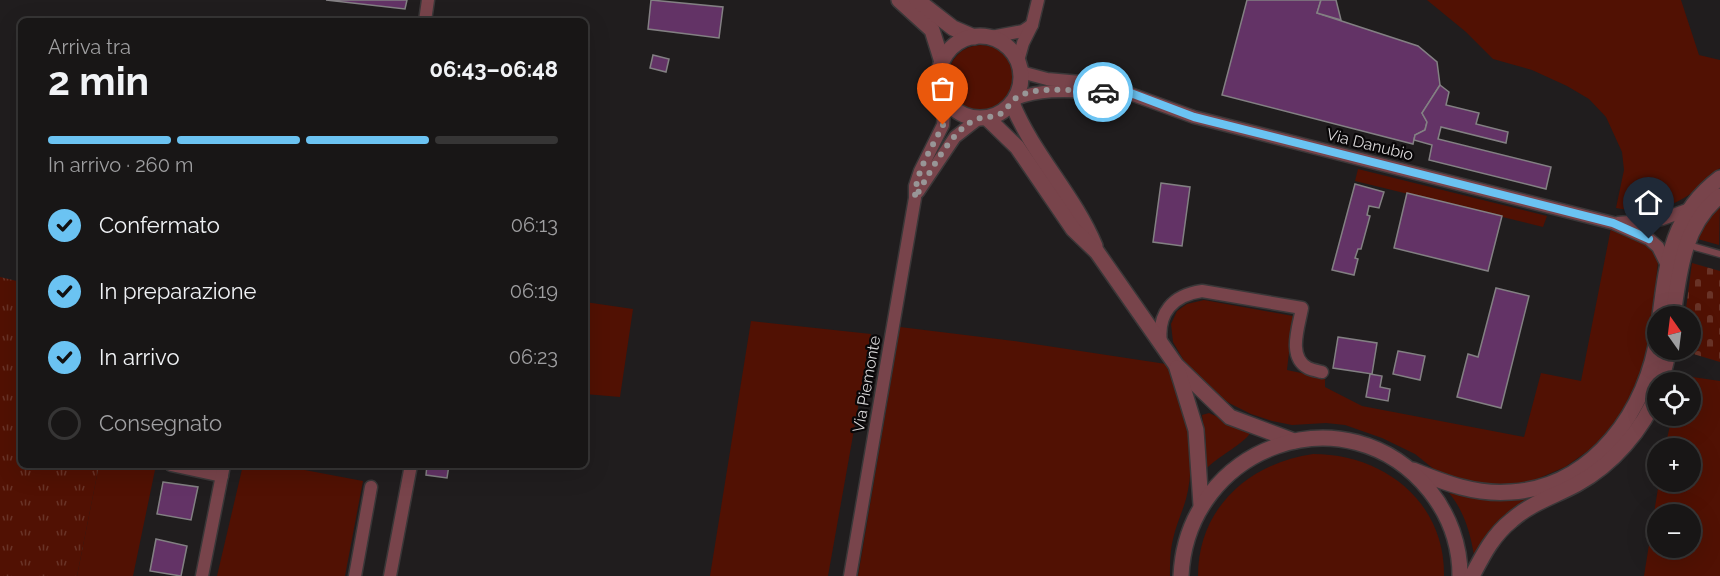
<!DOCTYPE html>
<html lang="it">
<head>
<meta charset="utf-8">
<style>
  body { margin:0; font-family:Raleway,sans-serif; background:#211f1f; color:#f1f3f6; height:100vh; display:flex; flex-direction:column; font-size:22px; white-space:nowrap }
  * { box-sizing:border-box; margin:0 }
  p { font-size:20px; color:#9f9fa1 }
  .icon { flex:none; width:33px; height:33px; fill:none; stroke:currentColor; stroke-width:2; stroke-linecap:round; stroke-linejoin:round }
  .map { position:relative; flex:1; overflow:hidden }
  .side { position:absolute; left:18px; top:18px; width:570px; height:450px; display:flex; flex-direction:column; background:#181616; border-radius:9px; box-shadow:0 6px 24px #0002,0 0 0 2px #363535 }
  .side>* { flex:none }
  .needle { width:39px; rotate:346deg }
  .fabs { position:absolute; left:1647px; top:306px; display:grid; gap:12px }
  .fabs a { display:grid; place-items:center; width:54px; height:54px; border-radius:50%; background:#181616; box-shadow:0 6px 24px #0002,0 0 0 2px #363535; font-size:30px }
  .pin { position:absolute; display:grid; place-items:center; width:51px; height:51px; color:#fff; margin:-62px -26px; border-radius:50% 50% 50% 0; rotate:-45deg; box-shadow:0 0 6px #0007 }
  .pin .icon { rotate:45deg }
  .courier { position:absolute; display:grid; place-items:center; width:60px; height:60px; margin:-30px; border:4px solid #6bc3f2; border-radius:50%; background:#fff; color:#222; box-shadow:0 2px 8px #0007 }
  .overview em { font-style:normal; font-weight:700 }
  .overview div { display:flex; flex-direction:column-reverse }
  .overview { display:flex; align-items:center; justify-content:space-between; height:102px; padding:0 30px }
  h1 { font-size:39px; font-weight:700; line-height:45px }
  .bar { display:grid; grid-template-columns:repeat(4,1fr); gap:9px 6px; align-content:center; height:72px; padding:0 30px }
  .bar i { height:8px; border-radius:4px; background:#363535 }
  .bar .on { background:#6bc3f2 }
  .bar p { grid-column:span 4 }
  ol { padding:0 30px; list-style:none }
  li { display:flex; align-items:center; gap:18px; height:66px }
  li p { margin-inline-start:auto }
  li .icon { padding:6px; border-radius:50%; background:#6bc3f2; color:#111; stroke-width:4 }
  li:last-child { color:#9f9fa1 }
  li i { width:33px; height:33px; border:3px solid #363535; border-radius:50% }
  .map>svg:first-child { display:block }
</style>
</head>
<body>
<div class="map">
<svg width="1720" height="576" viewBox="0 0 1720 576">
  <defs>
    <pattern id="cemetery-stones" width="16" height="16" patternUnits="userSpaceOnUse" patternTransform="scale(1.5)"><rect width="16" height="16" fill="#511103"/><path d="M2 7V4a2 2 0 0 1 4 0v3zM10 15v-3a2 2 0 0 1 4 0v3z" fill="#693327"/></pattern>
    <pattern id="park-tufts" width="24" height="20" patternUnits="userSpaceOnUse" patternTransform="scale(1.5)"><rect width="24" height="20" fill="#511103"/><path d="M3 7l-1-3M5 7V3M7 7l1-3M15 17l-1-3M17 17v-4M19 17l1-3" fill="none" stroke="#693327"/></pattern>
  </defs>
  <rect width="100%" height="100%" fill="#201d1e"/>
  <g fill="#511103" fill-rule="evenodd">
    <path d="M1427,0h254l18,55 21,5v108c-12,9 -23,23 -36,30 -22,13 -44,15 -68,10l8,-38 -2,-18 -16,-35 -17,-18 -22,-13 -35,-16 -39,-11 -27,-27z"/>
    <circle cx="981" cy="78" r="33"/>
    <path d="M1358,169l189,47 -4,11 -188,-46z"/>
    <path d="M1720,202l-1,43 -25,-7z"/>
    <path d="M1611,228c21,9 40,10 47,34l-8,78 -6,31 -21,45 -25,28 -33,23 -35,15 -20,3 -18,1 -35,-7 -22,-9 -20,-16 -33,-16 -37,-13 -19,-2 -34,2 -20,-4 -21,-7 -20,-10 -18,-11 -21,-18 -19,-33 -2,-18 6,-13 10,-7 17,-4 89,16 -6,54 38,8v9l37,19 162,31 17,-64 40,8z"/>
    <path d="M585,302l48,7 -13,88 -35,-3z"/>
    <path d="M751,321l120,13 -43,242h-118z"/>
    <path d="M900,327l114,14 152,23c22,35 31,95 20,135 -4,14 -10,26 -13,40 -3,12 -3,25 -3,37h-312z"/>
    <path d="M1679,375l41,6v195h-76l15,-94h31v-34h-25l7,-32h18v-34h-12zM1658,514h32v34h-32z"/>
    <path d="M1209,413l42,19c-6,11 -34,25 -45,37v-26l-4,-28z"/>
    <path d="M1313,454c70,0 132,47 131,122h-246c0,-68 51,-113 115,-122z"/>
    <path d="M99,465h57l-23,111h-56z"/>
    <path d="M243,465h35l85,16 -18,95h-128z"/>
    <path d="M1449,493c33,6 52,10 86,2 -29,17 -44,31 -61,60 -4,-23 -10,-44 -25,-62z"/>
  </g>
  <path fill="url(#cemetery-stones)" d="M1692,263l28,8v91l-40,-12h10v-34h-5z"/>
  <path fill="url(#park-tufts)" d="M0,277l21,5v183h78l-22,111h-77z"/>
  <g fill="#633366" stroke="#838083" stroke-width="1.5">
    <path d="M326,0h81l-2,9z"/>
    <path d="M651,0l72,7 -4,31 -71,-9z"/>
    <path d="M1247,0h74l-4,13 101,33 19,16 3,23 -18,28 5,9 -2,8 -10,5 -2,9 -191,-49z"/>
    <path d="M1321,0h15l5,20 -24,-7z"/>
    <path d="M653,55l16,4 -3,13 -16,-4z"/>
    <path d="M1440,85l9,7 -3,13 33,8 -3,11 32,8 -2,11 -65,-16 -3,12 113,28 -5,22 -117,-29 3,-15 -18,-5 1,-5 10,-5 2,-8 -5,-9z"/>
    <path d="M1161,183l29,4 -8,59 -29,-4z"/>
    <path d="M1355,184l29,8 -5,16 -10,-2 -2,9 3,1 -9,33h-3l-3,9 3,1 -4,16 -22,-5z"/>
    <path d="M1407,193l95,23 -14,55 -94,-23z"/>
    <path d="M1496,288l33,8 -28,112 -44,-11 11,-43 10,3z"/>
    <path d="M1338,337l39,6 -5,31 -39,-6z"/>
    <path d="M1398,351l27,5 -5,24 -27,-6z"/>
    <path d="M1370,374l12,2 -2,11 10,2 -2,12 -22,-4z"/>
    <path d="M427,465h22l-2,13 -21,-3z"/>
    <path d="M163,482l35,5 -7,33 -34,-6z"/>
    <path d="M156,539l31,7 -6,30 -31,-5z"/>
  </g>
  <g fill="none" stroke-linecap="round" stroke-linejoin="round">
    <defs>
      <path id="service" d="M1695,247l25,7"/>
      <g id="minor">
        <path d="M425,21l3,-21"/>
        <path d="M991,37l32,-6 9,-6"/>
        <path d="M1018,61l5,-18 9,-18 6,-25"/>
        <path d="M1021,72l26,7 56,5 91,33 419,106 36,16 9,8 9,18"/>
        <path d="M1015,99c29,-11 54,-8 84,-7"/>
        <path d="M918,192l37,-55 23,-18"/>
        <path d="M1618,223l44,-4 28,-10"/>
        <path d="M1161,343c-4,-30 12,-48 41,-52l100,17c-3,18 -15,49 6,60 4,2 10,3 14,4"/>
        <path d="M171,465l51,11"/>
        <path d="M202,576l22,-111"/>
        <path d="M355,576l16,-89"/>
        <path d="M390,576l21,-111"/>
        <path d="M850,576l65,-378v-12l5,-15 23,-46 2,-26"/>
      </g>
      <g id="tertiary">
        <path d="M899,0l33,30 10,32"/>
        <path d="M917,0l36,28 21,9"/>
        <circle cx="980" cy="77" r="41"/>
        <path d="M1012,103c21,52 62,92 83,143"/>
        <path d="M987,118l30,29 56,82 24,23 79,113 54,52 64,24"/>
        <path d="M1660,316c7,-55 12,-102 60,-138"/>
        <path d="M1673,316c6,-42 10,-91 47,-120"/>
        <path d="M1177,368l19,62 5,75"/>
        <path d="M1661,382l8,-32"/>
        <path d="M1413,470c32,13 63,25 98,22 83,-5 137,-83 147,-159"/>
        <path d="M1181,576c6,-130 166,-188 249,-85 19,24 30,54 30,85"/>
        <path d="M1472,576c11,-21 21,-41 40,-56 19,-17 43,-24 65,-36 35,-19 66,-54 81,-92"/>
      </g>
    </defs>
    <use href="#service" stroke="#3a3738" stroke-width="9"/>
    <use href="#minor" stroke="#3a3738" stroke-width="15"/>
    <use href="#tertiary" stroke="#3a3738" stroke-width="18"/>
    <use href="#service" stroke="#78444b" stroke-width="6"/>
    <use href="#minor" stroke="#78444b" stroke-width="12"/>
    <use href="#tertiary" stroke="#78444b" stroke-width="15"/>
  </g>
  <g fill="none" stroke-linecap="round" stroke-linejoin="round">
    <path stroke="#989697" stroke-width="6" stroke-dasharray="0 10.8" d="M943,125c-11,23 -28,47 -28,73 13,-22 37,-70 62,-79 8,-3 15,-1 23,-5 7,-4 10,-12 16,-16 21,-14 63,-6 87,-6"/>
    <path stroke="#6bc3f2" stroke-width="8" d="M1103,92l18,-2 7,2 66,25 419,106 36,16"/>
  </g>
  <g text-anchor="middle" stroke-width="4.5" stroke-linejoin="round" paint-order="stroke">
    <g font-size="16" fill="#d9d7d8" stroke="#090708">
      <text transform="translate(1370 144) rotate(14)" y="6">Via Danubio</text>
      <text transform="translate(866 384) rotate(-80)" y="6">Via Piemonte</text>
    </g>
  </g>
</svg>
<div class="fabs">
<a><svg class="needle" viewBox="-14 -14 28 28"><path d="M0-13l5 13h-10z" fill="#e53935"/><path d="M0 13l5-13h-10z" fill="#9f9fa1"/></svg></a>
<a><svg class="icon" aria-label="locate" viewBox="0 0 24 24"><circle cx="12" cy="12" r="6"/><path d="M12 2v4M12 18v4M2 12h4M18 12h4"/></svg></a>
<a>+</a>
<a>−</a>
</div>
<div class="pin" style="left:943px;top:125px;background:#ea580c"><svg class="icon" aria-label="bag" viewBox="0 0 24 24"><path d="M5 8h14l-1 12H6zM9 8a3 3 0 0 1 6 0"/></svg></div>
<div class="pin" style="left:1649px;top:239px;background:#1f2937"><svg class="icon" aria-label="home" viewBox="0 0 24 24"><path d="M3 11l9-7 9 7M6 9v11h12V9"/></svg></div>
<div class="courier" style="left:1103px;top:92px"><svg class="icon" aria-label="car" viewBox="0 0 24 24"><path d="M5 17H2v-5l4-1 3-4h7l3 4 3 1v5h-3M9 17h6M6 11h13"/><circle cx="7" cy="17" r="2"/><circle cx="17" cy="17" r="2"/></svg></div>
<section class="side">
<div class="overview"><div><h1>2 min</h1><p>Arriva tra</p></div><em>06:43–06:48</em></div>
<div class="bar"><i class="on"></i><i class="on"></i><i class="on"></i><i></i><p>In arrivo · 260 m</p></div>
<ol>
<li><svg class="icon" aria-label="check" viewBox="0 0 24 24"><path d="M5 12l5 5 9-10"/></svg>Confermato<p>06:13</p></li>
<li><svg class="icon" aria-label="check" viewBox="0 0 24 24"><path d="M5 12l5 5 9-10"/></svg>In preparazione<p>06:19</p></li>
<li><svg class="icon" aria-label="check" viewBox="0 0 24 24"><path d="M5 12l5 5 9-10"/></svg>In arrivo<p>06:23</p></li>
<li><i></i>Consegnato</li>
</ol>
</section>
</div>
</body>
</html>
